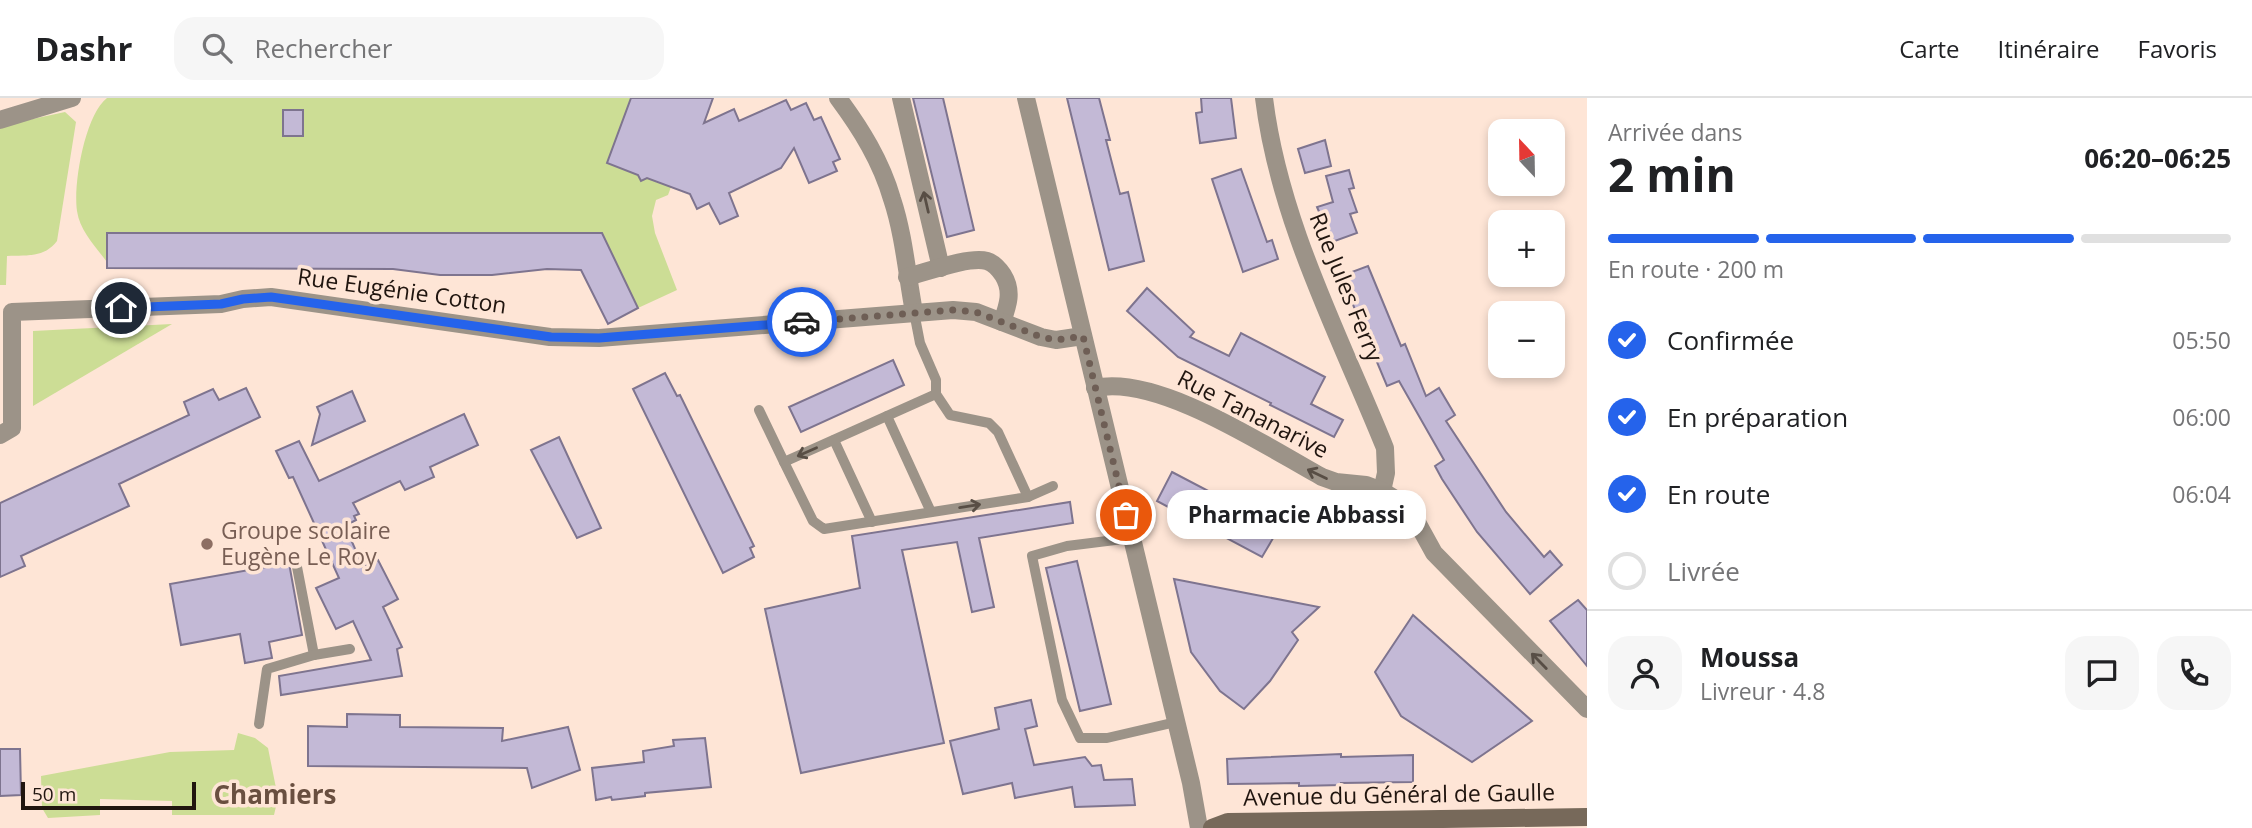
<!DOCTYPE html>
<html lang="fr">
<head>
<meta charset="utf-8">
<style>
  body { margin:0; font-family:"Open Sans",sans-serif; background:#f6f6f6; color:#202124; height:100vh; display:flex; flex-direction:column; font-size:26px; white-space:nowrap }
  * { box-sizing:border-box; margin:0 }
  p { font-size:23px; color:#757577 }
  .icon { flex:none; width:38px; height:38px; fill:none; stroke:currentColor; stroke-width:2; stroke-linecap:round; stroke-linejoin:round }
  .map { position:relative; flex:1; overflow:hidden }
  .sheet { display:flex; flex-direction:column; background:#fff; width:665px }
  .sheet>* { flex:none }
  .needle { width:46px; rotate:338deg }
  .fabs { position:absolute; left:1488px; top:21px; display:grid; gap:14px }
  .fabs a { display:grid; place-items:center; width:77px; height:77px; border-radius:14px; background:#fff; box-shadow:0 4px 10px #0003; font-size:35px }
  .scale { position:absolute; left:21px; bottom:18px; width:175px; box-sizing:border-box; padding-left:7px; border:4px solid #20150f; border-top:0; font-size:19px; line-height:24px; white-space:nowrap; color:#20150f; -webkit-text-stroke:5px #fee5d6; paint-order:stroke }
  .pin { position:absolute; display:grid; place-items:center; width:60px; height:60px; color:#fff; margin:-30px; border:4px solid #fff; border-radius:50%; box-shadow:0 2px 7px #0007 }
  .courier { position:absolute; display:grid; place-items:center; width:70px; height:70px; margin:-35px; border:5px solid #2563eb; border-radius:50%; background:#fff; color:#222; box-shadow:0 2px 9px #0007 }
  .bubble { position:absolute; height:49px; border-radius:21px; background:#fff; box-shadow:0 4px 10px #0003; font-size:23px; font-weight:700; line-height:49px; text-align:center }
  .overview em { font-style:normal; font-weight:700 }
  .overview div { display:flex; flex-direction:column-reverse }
  .overview { display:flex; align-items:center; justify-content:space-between; height:119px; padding:0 21px }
  h1 { font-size:46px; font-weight:700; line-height:52px }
  .bar { display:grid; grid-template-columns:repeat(4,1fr); gap:10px 7px; align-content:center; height:84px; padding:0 21px }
  .bar i { height:9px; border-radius:5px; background:#e0e0e0 }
  .bar .active { background:#2563eb }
  .bar p { grid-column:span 4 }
  .line { display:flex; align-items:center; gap:18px; padding:0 21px; border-top:2px solid #e0e0e0 }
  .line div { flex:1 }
  .round { display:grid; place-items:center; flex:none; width:74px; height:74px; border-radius:21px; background:#f6f6f6 }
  ol { padding:0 21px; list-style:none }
  li { display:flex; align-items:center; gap:21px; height:77px }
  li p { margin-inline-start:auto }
  li .icon { padding:7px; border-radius:50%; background:#2563eb; color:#fff; stroke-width:4 }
  li:last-child { color:#757577 }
  li i { width:38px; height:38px; border:4px solid #e0e0e0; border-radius:50% }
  header { display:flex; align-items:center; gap:42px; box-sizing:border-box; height:98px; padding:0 35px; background:#fff; border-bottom:2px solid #e0e0e0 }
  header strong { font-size:33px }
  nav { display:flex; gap:38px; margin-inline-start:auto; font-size:24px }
  .search { width:490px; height:63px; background:#f6f6f6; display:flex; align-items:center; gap:18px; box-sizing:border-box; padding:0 24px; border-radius:21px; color:#757577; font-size:26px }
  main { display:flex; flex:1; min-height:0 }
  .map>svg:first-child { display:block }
</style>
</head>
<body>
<header>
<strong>Dashr</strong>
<div class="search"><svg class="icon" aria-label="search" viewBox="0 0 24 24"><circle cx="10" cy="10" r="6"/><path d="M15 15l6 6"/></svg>Rechercher</div>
<nav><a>Carte</a><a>Itinéraire</a><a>Favoris</a></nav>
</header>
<main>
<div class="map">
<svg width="1587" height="730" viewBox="0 0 1587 730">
  <rect width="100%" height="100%" fill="#fee5d6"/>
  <g fill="#ccdd95">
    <path d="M107,0h524l-24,65 31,12 3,5 6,-2 24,9 -3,8 -12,5 -4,16 3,17 22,57 -39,18 -36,-75h-494l-1,29c-12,-16 -27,-31 -30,-51 -4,-27 8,-96 30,-113z"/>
    <path d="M65,14l11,10 -19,119c-13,17 -30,14 -50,15l-1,29h-6v-159z"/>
    <path d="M172,226l-139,82v-75z"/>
    <path d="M238,635l17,5 13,10 10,50 -4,17h-102v-14l-72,-2v16l-52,3 -6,-10 -1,-32 129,-24 64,-2z"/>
  </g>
  <g fill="#c3b9d6" stroke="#7e748f" stroke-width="2">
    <path d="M631,0h82l-9,25 30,-14 5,12 47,-21 5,10 15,-7 8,17 7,-3 19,42 -7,3 4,9 -28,12 -15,-35 -13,20 -52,25 9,23 -18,8 -11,-21 -12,6 -7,-15 -43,-16 -6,3 -3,-6 -31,-12z"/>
    <path d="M913,0h30l31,132 -27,7z"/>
    <path d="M1067,0h32l11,42h-4l14,54 8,-2 16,69 -35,9z"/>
    <path d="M1201,0h30l5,40 -36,5 -4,-30 6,-1z"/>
    <rect x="283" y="12" width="20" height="26"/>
    <path d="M1325,42l6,26 -26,7 -7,-24z"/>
    <path d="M1241,71l26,73 5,-2 6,19 -35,13 -31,-93z"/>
    <path d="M1349,72l5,18 -5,1 8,23 -7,2 7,19 -25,9 -15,-35 16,-5 -7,-26z"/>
    <path d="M107,135h495l36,75 -30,16 -27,-54 -34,-1 -55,6h-52l-47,-6 -286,-1z"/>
    <path d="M1368,168l33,80 4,-2 21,52 13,-8 16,27 -9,6 60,91 38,45 6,-6 12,14 -32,29 -53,-62 -35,-53 -7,-13 9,-6 -45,-79 -12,5 -46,-110z"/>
    <path d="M1147,190l47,44 -4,5 39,19 12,-23 84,44 -14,27 32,16 -9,17 -64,-32 1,-2 -93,-46 -51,-46z"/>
    <path d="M893,262l11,25 -103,47 -12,-25z"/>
    <path d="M665,275l12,23 3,-1 74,151 -4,2 4,9 -31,16 -90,-184z"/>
    <path d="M246,290l14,29 -141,67 10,22 -108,50 4,10 -25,11v-74l189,-88 -5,-13 29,-13 6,11z"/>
    <path d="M352,293l13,30 -53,24 8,-31 -3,-7z"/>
    <path d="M464,316l14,31 -48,22 4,10 -29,13 -5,-9 -47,22 6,11 -5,2 2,4 -11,6 18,41 15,-7 20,39 -15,8 19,40 -5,2 5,27 -121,19 -2,-19 92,-16 -18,-39 -17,8 -20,-41 23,-10 -46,-101 -4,1 -13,-27 23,-10 20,40z"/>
    <path d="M559,339l42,91 -24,10 -46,-88z"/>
    <path d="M1172,374l107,56 -17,29 -105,-56z"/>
    <path d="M1070,404l3,21 -94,15 15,69 -22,5 -15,-70 -55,8 42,193 -143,30 -36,-164 95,-21 -8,-52z"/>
    <path d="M1077,463l34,143 -31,7 -34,-143z"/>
    <path d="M289,465l13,72 -33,7 3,16 -27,5 -5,-29 -59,11 -11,-61z"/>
    <path d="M1174,481l77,15 68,13 -27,25 6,8 -28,41 -26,28 -24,-18 -29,-39z"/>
    <path d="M1578,502l9,10v56l-37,-45z"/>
    <path d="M1413,517l119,106 -60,41 -71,-46 -26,-44z"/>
    <path d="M1031,602l6,26 -12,3 9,36 51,-8 7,9 9,-1 3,15 28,-1 3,26 -60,2 -3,-20 -57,11 -3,-15 -49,11 -13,-53 49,-12 -4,-21z"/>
    <path d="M347,616l53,1v12l103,1 -1,13 66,-14 12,43 -48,18 -5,-20 -219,-2v-40l39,1z"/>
    <path d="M705,640l6,49 -66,6v3l-33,4 -1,-3 -15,3 -4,-32 52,-6 -1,-11 31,-5 -1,-6z"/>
    <path d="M0,651h20l1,46 -21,1z"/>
    <path d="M1341,656v3l72,-2v27l-72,1v2l-42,1v-3l-71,1 -1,-25z"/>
  </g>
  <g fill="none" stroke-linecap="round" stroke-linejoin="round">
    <g stroke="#9c9388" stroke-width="10">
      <path d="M914,214l6,31 16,37v14l14,21 39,8 9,9 30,65 -204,32 -11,-8 -29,-59 152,-68"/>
      <path d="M759,312l25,52"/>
      <path d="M887,318l44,96"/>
      <path d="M834,342l38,82"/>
      <path d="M1028,399l25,-11"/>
      <path d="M1131,440l-64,8 -35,10 30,144 18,38h27l69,-16"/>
      <path d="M297,469l17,88"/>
      <path d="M259,626l8,-55 47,-14 36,-6"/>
    </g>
    <g stroke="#9c9388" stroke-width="18">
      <path d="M838,0c23,31 43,63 54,101 12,36 15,76 22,113"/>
      <path d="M901,0l40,170"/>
      <path d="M1026,0l165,685 8,45"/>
      <path d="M1264,0c15,123 75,236 121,350l1,25 -4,18"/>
      <path d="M0,22l72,-22"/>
      <path d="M907,179c20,-5 62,-21 80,-16 7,2 12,8 16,14 10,16 5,30 -1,47"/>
      <path d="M1095,290c63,-14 172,59 227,89l14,5 30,3 16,6 18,11 18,22 16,29 153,156"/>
      <path d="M0,337l12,-7v-116l209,-8 22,-5 28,-2 279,40 49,1 354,-28 23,2 65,25 15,3 27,-4"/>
    </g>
    <path stroke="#77695a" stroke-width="18" d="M1212,730l16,-6 359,-5"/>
  </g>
  <defs><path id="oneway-shaft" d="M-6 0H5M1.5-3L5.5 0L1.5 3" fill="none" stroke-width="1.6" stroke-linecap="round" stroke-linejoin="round" transform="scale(1.75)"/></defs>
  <g stroke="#584e45">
    <use href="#oneway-shaft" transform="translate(926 104) rotate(-103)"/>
    <use href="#oneway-shaft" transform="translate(807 354) rotate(156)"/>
    <use href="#oneway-shaft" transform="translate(1317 376) rotate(-154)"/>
    <use href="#oneway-shaft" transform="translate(970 408) rotate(-9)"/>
    <use href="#oneway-shaft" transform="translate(1539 563) rotate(-134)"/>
  </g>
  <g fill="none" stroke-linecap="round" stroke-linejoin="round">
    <path stroke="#6e5e55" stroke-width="7" stroke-dasharray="0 12.6" d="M802,224l151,-12 23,2 65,25 15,3 27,-4 43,179"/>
    <path stroke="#2563eb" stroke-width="9" d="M121,210l100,-4 22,-5 28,-2 280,40 48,1 203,-16"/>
  </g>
  <circle fill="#8d6e63" stroke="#fee5d6" stroke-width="2.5" cx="207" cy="446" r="7"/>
  <g text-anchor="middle" stroke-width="7" stroke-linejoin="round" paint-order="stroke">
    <g font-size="23" fill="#20150f" stroke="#fee5d6">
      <text transform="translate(1346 189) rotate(68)" y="8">Rue Jules Ferry</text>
      <text transform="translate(402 193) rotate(8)" y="8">Rue Eugénie Cotton</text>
      <text transform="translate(1253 316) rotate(27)" y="8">Rue Tananarive</text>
      <text transform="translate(1399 697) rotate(-1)" y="8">Avenue du Général de Gaulle</text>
    </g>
    <g font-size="23" fill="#785e54" stroke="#fee5d6" text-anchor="start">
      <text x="221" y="441">Groupe scolaire<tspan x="221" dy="26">Eugène Le Roy</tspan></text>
    </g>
    <g font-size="26" font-weight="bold" fill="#694f40" stroke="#fee5d6">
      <text x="275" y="706">Chamiers</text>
    </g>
  </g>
</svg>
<div class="fabs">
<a><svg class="needle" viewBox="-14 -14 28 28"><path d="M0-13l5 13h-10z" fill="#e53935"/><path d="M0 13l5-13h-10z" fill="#757577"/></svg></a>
<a>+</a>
<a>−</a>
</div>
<div class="scale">50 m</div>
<div class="pin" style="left:1126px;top:417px;background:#ea580c"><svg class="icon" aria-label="bag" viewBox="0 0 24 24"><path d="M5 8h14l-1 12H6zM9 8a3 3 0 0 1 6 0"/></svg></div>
<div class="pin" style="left:121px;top:210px;background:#1f2937"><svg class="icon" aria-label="home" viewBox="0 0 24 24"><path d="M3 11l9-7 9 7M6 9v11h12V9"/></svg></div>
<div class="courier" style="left:802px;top:224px"><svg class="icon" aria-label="car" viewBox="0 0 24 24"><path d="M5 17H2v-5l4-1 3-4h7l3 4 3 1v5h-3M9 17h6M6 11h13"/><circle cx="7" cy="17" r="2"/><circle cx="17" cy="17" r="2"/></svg></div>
<div class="bubble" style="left:1167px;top:392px;width:259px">Pharmacie Abbassi</div>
</div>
<section class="sheet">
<div class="overview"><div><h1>2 min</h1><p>Arrivée dans</p></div><em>06:20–06:25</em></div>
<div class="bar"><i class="active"></i><i class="active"></i><i class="active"></i><i></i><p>En route · 200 m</p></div>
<ol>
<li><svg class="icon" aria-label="check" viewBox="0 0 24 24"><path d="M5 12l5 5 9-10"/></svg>Confirmée<p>05:50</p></li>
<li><svg class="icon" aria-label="check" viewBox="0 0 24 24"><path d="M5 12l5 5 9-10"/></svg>En préparation<p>06:00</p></li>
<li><svg class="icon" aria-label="check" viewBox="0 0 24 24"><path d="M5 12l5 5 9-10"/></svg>En route<p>06:04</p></li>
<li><i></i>Livrée</li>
</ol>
<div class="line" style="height:126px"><a class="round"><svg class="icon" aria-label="person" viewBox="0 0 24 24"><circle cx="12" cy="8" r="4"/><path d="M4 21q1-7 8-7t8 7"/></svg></a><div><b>Moussa</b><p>Livreur · 4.8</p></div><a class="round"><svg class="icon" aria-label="chat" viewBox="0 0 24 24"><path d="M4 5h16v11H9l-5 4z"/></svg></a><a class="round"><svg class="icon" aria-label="phone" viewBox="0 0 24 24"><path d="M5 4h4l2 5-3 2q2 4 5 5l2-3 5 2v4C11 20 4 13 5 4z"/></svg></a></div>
</section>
</main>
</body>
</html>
